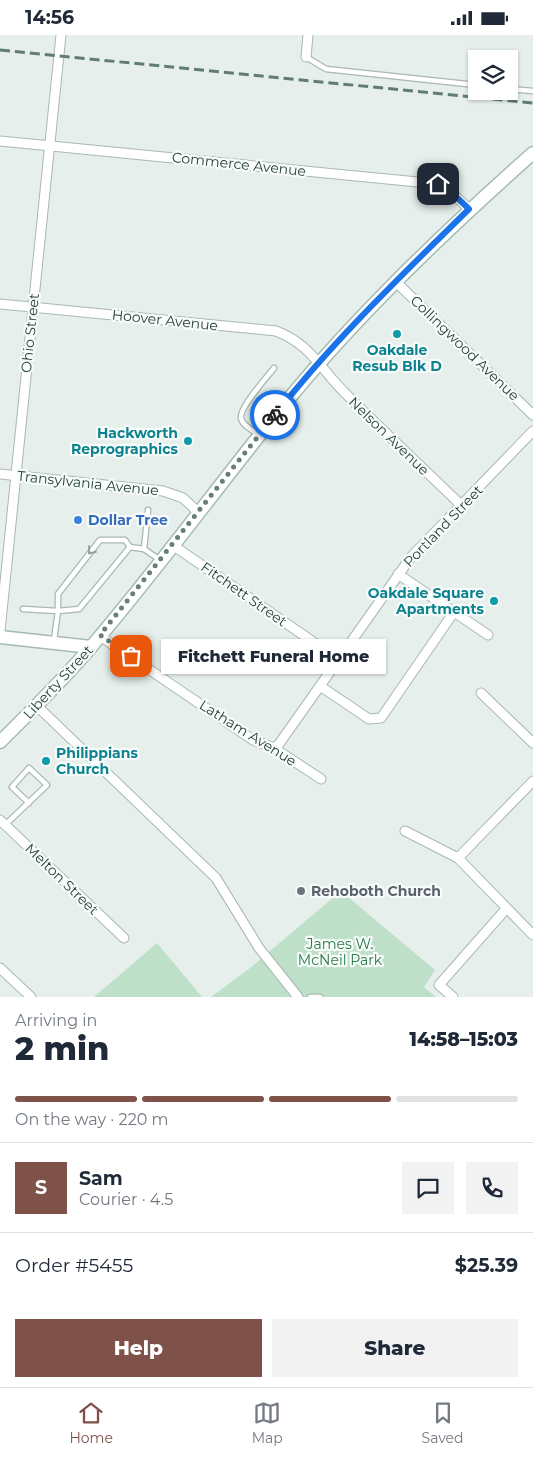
<!DOCTYPE html>
<html lang="en">
<head>
<meta charset="utf-8">
<style>
  body { margin:0; font-family:Montserrat,sans-serif; background:#f2f2f3; color:#1f2937; height:100vh; display:flex; flex-direction:column; font-size:19px; white-space:nowrap }
  * { box-sizing:border-box; margin:0 }
  p { font-size:16px; color:#747a83 }
  .icon { flex:none; width:28px; height:28px; fill:none; stroke:currentColor; stroke-width:2; stroke-linecap:round; stroke-linejoin:round }
  .map { position:relative; height:962px; overflow:hidden }
  .drawer { display:flex; flex-direction:column; background:#fff; flex:1 }
  .drawer>* { flex:none }
  .tools { position:absolute; left:468px; top:15px; display:grid; gap:10px }
  .tools a { display:grid; place-items:center; width:50px; height:50px; border-radius:0px; background:#fff; box-shadow:0 1px 4px #0004; font-size:25px }
  .pin { position:absolute; display:grid; place-items:center; width:42px; height:42px; color:#fff; margin:-21px; border-radius:10px; box-shadow:0 2px 8px #0006 }
  .courier { position:absolute; display:grid; place-items:center; width:50px; height:50px; margin:-25px; border:4px solid #1a73e8; border-radius:50%; background:#fff; color:#222; box-shadow:0 1px 6px #0007 }
  .bubble { position:absolute; height:35px; border-radius:0px; background:#fff; box-shadow:0 1px 4px #0004; font-size:16px; font-weight:800; line-height:35px; text-align:center }
  .headline em { font-style:normal; font-weight:800 }
  .headline div { display:flex; flex-direction:column-reverse }
  .headline { display:flex; align-items:center; justify-content:space-between; height:85px; padding:0 15px }
  h1 { font-size:32px; font-weight:800; line-height:38px }
  .bar { display:grid; grid-template-columns:repeat(4,1fr); gap:8px 5px; align-content:center; height:60px; padding:0 15px }
  .bar i { height:6px; border-radius:4px; background:#e0e1e3 }
  .bar .on { background:#7f5249 }
  .bar p { grid-column:span 4 }
  .line { display:flex; align-items:center; gap:12px; padding:0 15px; border-top:1px solid #e0e1e3 }
  .line div { flex:1 }
  .round { display:grid; place-items:center; flex:none; width:52px; height:52px; border-radius:0px; background:#f2f2f3 }
  .action { display:flex; gap:10px; margin-top:auto; padding:10px 15px }
  .action a { flex:1; height:58px; border-radius:0px; background:#7f5249; color:#fff; font-size:20px; font-weight:800; line-height:58px; text-align:center }
  .action a+a { background:#f2f2f3; color:#1f2937 }
  .status { display:flex; justify-content:space-between; align-items:center; height:35px; padding:0 25px; background:#fff; direction:ltr }
  .status svg { height:14px; fill:currentColor }
  .dock { display:flex; justify-content:space-around; align-items:center; height:70px; border-top:1px solid #e0e1e3; background:#fff; font-size:14px; color:#747a83 }
  .dock a { display:grid; justify-items:center; gap:2px }
  .dock .on { color:#7f5249 }
  .map>svg:first-child { display:block }
</style>
</head>
<body>
<div class="status"><b>14:56</b><svg viewBox="0 0 49 12"><path d="M0 12V9h3v3zM5 12V6h3v6zM10 12V3h3v9zM15 12V0h3v12zM26 1h20v11H26zM47 4h2v5h-2z"/></svg></div>
<div class="map">
<svg width="533" height="962" viewBox="0 0 533 962">
  <rect width="100%" height="100%" fill="#e6efeb"/>
  <g fill="#bfe0c8">
    <path d="M341,856l94,79 -11,17 12,10h-225l39,-29z"/>
    <path d="M157,908l45,54h-108z"/>
  </g>
  <g fill="none" stroke-linecap="round" stroke-linejoin="round">
    <defs>
      <g id="lane">
        <path d="M306,22l20,12 150,16"/>
        <path d="M509,54l24,2"/>
        <path d="M258,399c-6,-4 -16,-9 -17,-16 -2,-10 26,-41 33,-50"/>
        <path d="M144,514l4,-39"/>
        <path d="M23,574l35,2v-17l42,-54h25l5,7"/>
        <path d="M54,605l4,-29 21,-2 51,-62 14,2 16,11"/>
        <path d="M5,790l42,-40 -18,-17 -17,19 17,16"/>
        <path d="M310,962h10"/>
      </g>
      <g id="street">
        <path d="M306,22l2,-22"/>
        <path d="M0,106l438,43 13,8 18,17"/>
        <path d="M396,247l137,133"/>
        <path d="M0,269l276,27c36,14 44,38 70,63 38,38 78,75 116,112"/>
        <path d="M0,439l163,17 20,7 16,15"/>
        <path d="M174,511l164,113"/>
        <path d="M398,539l90,61"/>
        <path d="M0,596l61,-596"/>
        <path d="M100,601l153,104 21,8 47,31"/>
        <path d="M320,651l49,33 12,-1 73,-106"/>
        <path d="M481,658l52,50"/>
        <path d="M37,671l179,172 43,70 39,49"/>
        <path d="M274,713l5,-4 132,-187 122,-126"/>
        <path d="M0,785l124,118"/>
        <path d="M405,796l53,27 75,77"/>
        <path d="M458,823l75,-77"/>
        <path d="M0,933l31,29"/>
        <path d="M453,962l-14,-12 67,-76"/>
      </g>
      <g id="secondary">
        <path d="M0,602l91,10"/>
        <path d="M0,707c31,-31 63,-62 91,-95 65,-76 124,-157 187,-235 76,-94 165,-179 255,-259"/>
      </g>
    </defs>
    <use href="#lane" stroke="#a8b8b2" stroke-width="7"/>
    <use href="#street" stroke="#a8b8b2" stroke-width="11"/>
    <use href="#secondary" stroke="#a4bbb3" stroke-width="15"/>
    <use href="#lane" stroke="#fff" stroke-width="4.5"/>
    <use href="#street" stroke="#fff" stroke-width="9"/>
    <use href="#secondary" stroke="#fff" stroke-width="12"/>
    <path stroke="#5f7d75" stroke-width="3" stroke-dasharray="10 5" stroke-linecap="butt" d="M0,15l533,53"/>
  </g>
  <defs><path id="oneway-chevron" d="M-2-3.5L2.5 0L-2 3.5" fill="none" stroke-width="1.6" stroke-linecap="round" stroke-linejoin="round" transform="scale(1.25)"/></defs>
  <use stroke="#92a09c" href="#oneway-chevron" transform="translate(91 516) rotate(128)"/>
  <g fill="none" stroke-linecap="round" stroke-linejoin="round">
    <path stroke="#687f78" stroke-width="5" stroke-dasharray="0 9" d="M131,621l-31,-21 175,-220"/>
    <path stroke="#1a73e8" stroke-width="6" d="M275,380c58,-74 127,-140 194,-206l-18,-17 -13,-8"/>
  </g>
  <g fill="#0f9aa8" stroke="#f7fbf9" stroke-width="2">
    <circle cx="397" cy="299" r="5"/>
    <circle cx="188" cy="406" r="5"/>
    <circle cx="494" cy="566" r="5"/>
    <circle cx="46" cy="726" r="5"/>
  </g>
  <circle fill="#3f7fe0" stroke="#f7fbf9" stroke-width="2" cx="78" cy="485" r="5"/>
  <circle fill="#6b7280" stroke="#f7fbf9" stroke-width="2" cx="301" cy="856" r="5"/>
  <g text-anchor="middle" stroke-width="4.5" stroke-linejoin="round" paint-order="stroke">
    <g font-size="14" fill="#24423a" stroke="#f7fbf9">
      <text transform="translate(239 129) rotate(6)" y="5">Commerce Avenue</text>
      <text transform="translate(165 285) rotate(6)" y="5">Hoover Avenue</text>
      <text transform="translate(30 298) rotate(-84)" y="5">Ohio Street</text>
      <text transform="translate(465 313) rotate(44)" y="5">Collingwood Avenue</text>
      <text transform="translate(389 401) rotate(44)" y="5">Nelson Avenue</text>
      <text transform="translate(88 448) rotate(6)" y="5">Transylvania Avenue</text>
      <text transform="translate(443 491) rotate(-46)" y="5">Portland Street</text>
      <text transform="translate(244 559) rotate(35)" y="5">Fitchett Street</text>
      <text transform="translate(58 647) rotate(-47)" y="5">Liberty Street</text>
      <text transform="translate(248 698) rotate(32)" y="5">Latham Avenue</text>
      <text transform="translate(62 844) rotate(44)" y="5">Melton Street</text>
    </g>
    <g font-size="14" font-weight="bold" fill="#0d838f" stroke="#f7fbf9" text-anchor="end">
      <text x="397" y="320" text-anchor="middle">Oakdale<tspan x="397" dy="16">Resub Blk D</tspan></text>
      <text x="178" y="403">Hackworth<tspan x="178" dy="16">Reprographics</tspan></text>
      <text x="484" y="563">Oakdale Square<tspan x="484" dy="16">Apartments</tspan></text>
      <text x="56" y="723" text-anchor="start">Philippians<tspan x="56" dy="16">Church</tspan></text>
    </g>
    <g font-size="14" font-weight="bold" fill="#366cbe" stroke="#f7fbf9" text-anchor="start">
      <text x="88" y="490">Dollar Tree</text>
    </g>
    <g font-size="14" font-weight="bold" fill="#5b616d" stroke="#f7fbf9" text-anchor="start">
      <text x="311" y="861">Rehoboth Church</text>
    </g>
    <g font-size="14" fill="#2d7a4b" stroke="#f7fbf9">
      <text x="340" y="914">James W.<tspan x="340" dy="16">McNeil Park</tspan></text>
    </g>
  </g>
</svg>
<div class="tools">
<a><svg class="icon" aria-label="layers" viewBox="0 0 24 24"><path d="M12 4l9 5-9 5-9-5zM3 14l9 5 9-5"/></svg></a>
</div>
<div class="pin" style="left:131px;top:621px;background:#ea580c"><svg class="icon" aria-label="bag" viewBox="0 0 24 24"><path d="M5 8h14l-1 12H6zM9 8a3 3 0 0 1 6 0"/></svg></div>
<div class="pin" style="left:438px;top:149px;background:#1f2937"><svg class="icon" aria-label="home" viewBox="0 0 24 24"><path d="M3 11l9-7 9 7M6 9v11h12V9"/></svg></div>
<div class="courier" style="left:275px;top:380px"><svg class="icon" aria-label="bike" viewBox="0 0 24 24"><circle cx="6" cy="16" r="4"/><circle cx="18" cy="16" r="4"/><path d="M6 16l4-8h5l3 8M10 8l3 8H6M13 5h3"/></svg></div>
<div class="bubble" style="left:161px;top:604px;width:225px">Fitchett Funeral Home</div>
</div>
<section class="drawer">
<div class="headline"><div><h1>2 min</h1><p>Arriving in</p></div><em>14:58–15:03</em></div>
<div class="bar"><i class="on"></i><i class="on"></i><i class="on"></i><i></i><p>On the way · 220 m</p></div>
<div class="line" style="height:90px"><b class="round" style="background:#7f5249;color:#fff">S</b><div><b>Sam</b><p>Courier · 4.5</p></div><a class="round"><svg class="icon" aria-label="chat" viewBox="0 0 24 24"><path d="M4 5h16v11H9l-5 4z"/></svg></a><a class="round"><svg class="icon" aria-label="phone" viewBox="0 0 24 24"><path d="M5 4h4l2 5-3 2q2 4 5 5l2-3 5 2v4C11 20 4 13 5 4z"/></svg></a></div>
<div class="line" style="height:65px"><div>Order #5455</div><b>$25.39</b></div>
<div class="action"><a>Help</a><a>Share</a></div>
</section>
<nav class="dock">
<a class="on"><svg class="icon" aria-label="home" viewBox="0 0 24 24"><path d="M3 11l9-7 9 7M6 9v11h12V9"/></svg>Home</a>
<a><svg class="icon" aria-label="map" viewBox="0 0 24 24"><path d="M3 6l6-2 6 2 6-2v14l-6 2-6-2-6 2zM9 4v14M15 6v14"/></svg>Map</a>
<a><svg class="icon" aria-label="saved" viewBox="0 0 24 24"><path d="M7 4h10v16l-5-4-5 4z"/></svg>Saved</a>
</nav>
</body>
</html>
